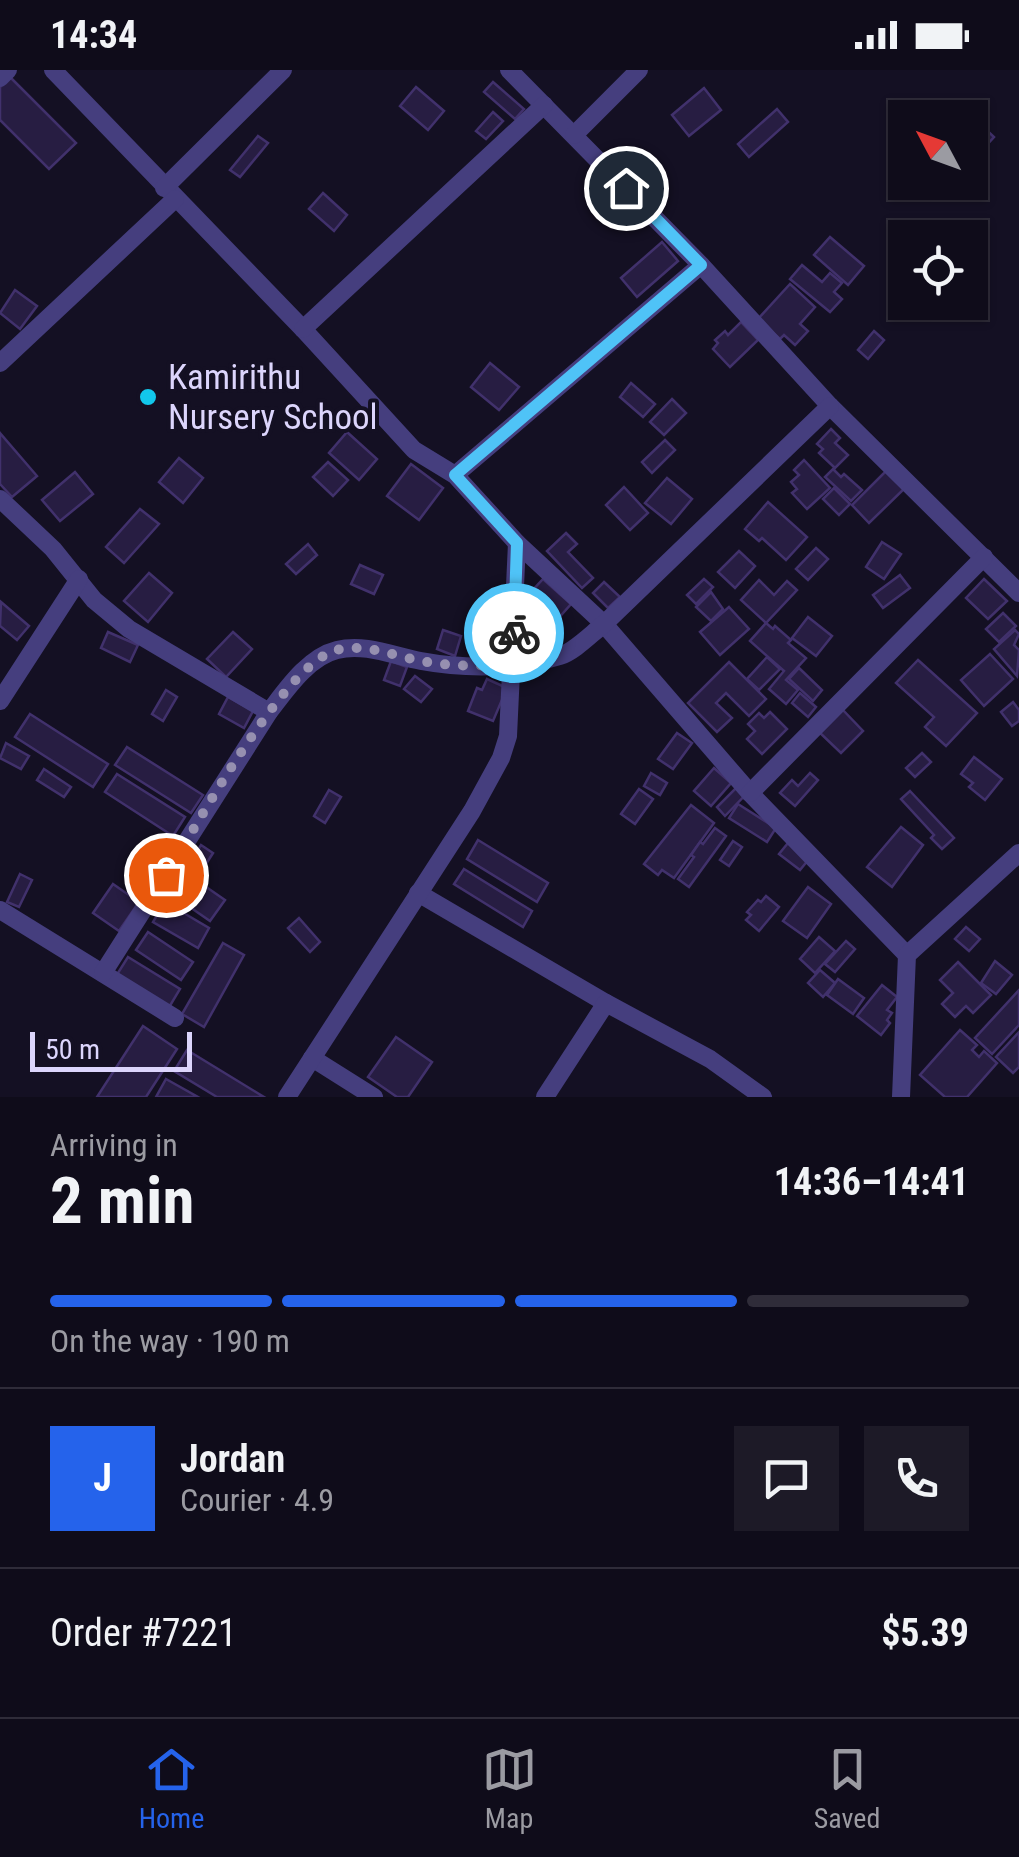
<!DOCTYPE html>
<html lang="en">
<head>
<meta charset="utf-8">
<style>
  body { margin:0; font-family:"Roboto Condensed",sans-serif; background:#1d1a27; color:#f1f3f6; height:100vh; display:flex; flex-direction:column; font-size:38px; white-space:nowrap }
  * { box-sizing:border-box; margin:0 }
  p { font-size:32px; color:#9b9ba2 }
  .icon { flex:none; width:55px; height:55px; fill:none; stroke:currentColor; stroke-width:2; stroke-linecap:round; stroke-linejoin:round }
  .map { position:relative; height:1027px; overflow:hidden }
  .side { display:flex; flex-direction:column; background:#0f0c1a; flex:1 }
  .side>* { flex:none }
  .needle { width:65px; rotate:311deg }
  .controls { position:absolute; left:888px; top:30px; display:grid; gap:20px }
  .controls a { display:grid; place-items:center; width:100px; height:100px; border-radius:0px; background:#0f0c1a; box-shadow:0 2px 8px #0004,0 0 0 2px #2f2c39; font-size:50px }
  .scale { position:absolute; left:30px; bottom:25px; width:162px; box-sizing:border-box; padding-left:10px; border:5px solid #dcd5fc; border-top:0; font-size:28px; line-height:35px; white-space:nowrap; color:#dcd5fc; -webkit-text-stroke:8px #141023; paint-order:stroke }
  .pin { position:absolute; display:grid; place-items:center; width:85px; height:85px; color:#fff; margin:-42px; border:5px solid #fff; border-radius:50%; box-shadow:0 2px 10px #0007 }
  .courier { position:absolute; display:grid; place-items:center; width:100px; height:100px; margin:-50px; border:8px solid #4fc3f7; border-radius:50%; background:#fff; color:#222; box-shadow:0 2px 12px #0007 }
  .overview em { font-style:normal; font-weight:700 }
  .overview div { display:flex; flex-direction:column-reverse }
  .overview { display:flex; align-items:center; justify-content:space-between; height:170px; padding:0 50px }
  h1 { font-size:65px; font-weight:700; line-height:75px }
  .bar { display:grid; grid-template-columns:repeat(4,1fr); gap:15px 10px; align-content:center; height:120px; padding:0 50px }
  .bar i { height:12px; border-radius:8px; background:#2f2c39 }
  .bar .current { background:#2563eb }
  .bar p { grid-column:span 4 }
  .line { display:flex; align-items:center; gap:25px; padding:0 50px; border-top:2px solid #2f2c39 }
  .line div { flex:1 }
  .round { display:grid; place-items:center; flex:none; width:105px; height:105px; border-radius:0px; background:#1d1a27 }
  .status { display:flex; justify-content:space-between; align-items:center; height:70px; padding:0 50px; background:#0f0c1a; direction:ltr }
  .status svg { height:28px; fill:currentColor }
  .menu { display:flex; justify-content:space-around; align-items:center; height:140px; border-top:2px solid #2f2c39; background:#0f0c1a; font-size:28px; color:#9b9ba2 }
  .menu a { display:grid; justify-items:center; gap:5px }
  .menu .current { color:#2563eb }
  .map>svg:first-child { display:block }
</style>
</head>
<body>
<div class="status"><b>14:34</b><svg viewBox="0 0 49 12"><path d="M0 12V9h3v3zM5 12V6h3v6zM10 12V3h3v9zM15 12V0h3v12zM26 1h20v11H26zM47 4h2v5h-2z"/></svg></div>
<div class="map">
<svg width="1019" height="1027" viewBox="0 0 1019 1027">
  <rect width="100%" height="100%" fill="#141023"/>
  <g fill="#271d42" stroke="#41316c" stroke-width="2.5">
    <path d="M10,7l66,66 -27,26 -49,-49v-33z"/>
    <path d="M493,12l31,27 -9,10 -31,-27z"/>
    <path d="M416,17l28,24 -16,19 -28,-24z"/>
    <path d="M704,18l17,22 -32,26 -17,-21z"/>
    <path d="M777,39l11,13 -39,35 -11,-13z"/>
    <path d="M493,42l10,9 -17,18 -10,-8z"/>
    <path d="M977,51l17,16 -22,24 -2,-32z"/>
    <path d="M258,66l10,7 -28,34 -10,-7z"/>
    <path d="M323,123l24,22 -13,16 -25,-22z"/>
    <path d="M830,167l34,29 -16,19 -34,-30z"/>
    <path d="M662,172l16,19 -41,36 -16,-19z"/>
    <path d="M802,195l20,17 8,-9 12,10 -8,9 8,7 -12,13 -40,-33z"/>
    <path d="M790,214l25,23 -15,17 8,7 -13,14 -11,-10 -4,4 -22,-20z"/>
    <path d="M15,220l22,16 -17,23 -20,-16z"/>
    <path d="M741,252l17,18 -28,27 -17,-18 5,-6 -3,-3 10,-9 3,4z"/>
    <path d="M874,261l10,9 -16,19 -10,-9z"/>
    <path d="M490,293l29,24 -20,23 -28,-23z"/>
    <path d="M631,313l24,21 -12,13 -23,-20z"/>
    <path d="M672,329l14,14 -22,22 -14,-13z"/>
    <path d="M831,359l9,9 -5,5 13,12 -13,13 -16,-15 4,-4 -6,-5z"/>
    <path d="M347,362l30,27 -18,21 -30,-27z"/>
    <path d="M0,363l37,43 -25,21 -12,-13z"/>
    <path d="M665,370l10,10 -23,23 -10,-11z"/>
    <path d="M179,388l24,20 -20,25 -24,-21z"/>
    <path d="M804,390l26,28 -23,21 -15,-16 5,-4 -6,-7 8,-7 -5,-5z"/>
    <path d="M328,392l20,18 -15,16 -20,-19z"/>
    <path d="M411,394l32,24 -24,32 -32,-24z"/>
    <path d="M833,399l8,8 3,-3 18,16 -11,11 -26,-24z"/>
    <path d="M888,399l18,18 -37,36 -17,-18z"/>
    <path d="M75,402l18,22 -33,27 -18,-21z"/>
    <path d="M667,408l25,21 -21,25 -26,-21z"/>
    <path d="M624,417l24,26 -18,17 -24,-25z"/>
    <path d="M834,418l16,16 -11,11 -16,-16z"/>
    <path d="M768,432l39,35 -21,23 -24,-22 -3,3 -14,-12z"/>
    <path d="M140,439l19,15 -35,39 -18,-16z"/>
    <path d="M566,463l11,11 -9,8 25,26 -11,10 -35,-37z"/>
    <path d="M882,472l19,12 -17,25 -18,-12z"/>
    <path d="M308,474l9,11 -21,19 -10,-10z"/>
    <path d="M816,478l12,11 -20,21 -12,-11z"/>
    <path d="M739,481l16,15 -20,22 -17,-16z"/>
    <path d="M360,495l23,10 -9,19 -23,-10z"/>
    <path d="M149,503l23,20 -24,29 -24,-21z"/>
    <path d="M900,505l10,13 -27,20 -10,-13z"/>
    <path d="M543,509l28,25 -15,17 -16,-15 3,-4 -12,-10z"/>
    <path d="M704,509l9,8 -17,17 -9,-9z"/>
    <path d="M984,509l23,22 -19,18 -22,-21z"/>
    <path d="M759,510l15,15 13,-14 10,9 -31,33 -25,-23z"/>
    <path d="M604,512l16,15 -12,11 -15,-15z"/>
    <path d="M711,522l12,17 -12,12 -15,-14z"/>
    <path d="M1,532l28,24 -12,14 -17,-14z"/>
    <path d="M729,537l20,22 -29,26 -20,-23z"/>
    <path d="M1003,543l13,13 -17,16 -13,-13z"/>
    <path d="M808,547l24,19 -16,20 -24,-18z"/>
    <path d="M766,553l7,6 2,-3 16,14 -3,3 18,15 -20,22 12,10 -12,14 -17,-15 15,-18 -34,-30z"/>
    <path d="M443,560l18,6 -6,20 -18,-7z"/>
    <path d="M1015,560l4,4 -5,11 5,5 -2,26 -23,-27z"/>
    <path d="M108,562l30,13 -8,17 -29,-14z"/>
    <path d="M233,562l19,17 -26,28 -19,-18z"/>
    <path d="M471,562l36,4 -2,13 -36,-3z"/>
    <path d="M990,584l23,25 -29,27 -23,-26z"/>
    <path d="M767,587l13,12 -21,21 -12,-11z"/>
    <path d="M918,590l59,53 -31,33 -21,-19 9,-10 -38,-34z"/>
    <path d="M391,591l16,6 -7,19 -16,-6z"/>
    <path d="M729,592l37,37 -17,17 -23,-23 -10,10 16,15 -15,14 -29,-29z"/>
    <path d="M799,598l23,22 -9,11 -24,-22z"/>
    <path d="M415,606l17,13 -11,13 -17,-13z"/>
    <path d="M487,609l20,9 -14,33 -25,-10 9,-23 5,2z"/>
    <path d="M166,620l11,7 -14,24 -11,-7z"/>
    <path d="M800,623l16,14 -8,10 -16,-14z"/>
    <path d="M228,627l25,14 -9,17 -25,-14z"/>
    <path d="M1013,632l6,8v11l-7,5 -11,-14z"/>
    <path d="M841,638l22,23 -22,22 -23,-22z"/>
    <path d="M770,642l17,17 -25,25 -15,-15 8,-8 -7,-7 11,-11 5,5z"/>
    <path d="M30,644l78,50 -15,23 -78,-50z"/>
    <path d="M677,663l15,10 -19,26 -15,-10z"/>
    <path d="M6,673l23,13 -8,13 -21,-11z"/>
    <path d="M127,677l76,48 -12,18 -76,-48z"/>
    <path d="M922,683l9,9 -16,15 -9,-9z"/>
    <path d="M974,687l28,22 -17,21 -16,-13 4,-4 -12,-9z"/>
    <path d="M714,698l17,15 -20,23 -17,-15z"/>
    <path d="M44,699l27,18 -7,10 -27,-17z"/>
    <path d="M651,703l16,10 -7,12 -16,-9z"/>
    <path d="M810,703l8,7 -23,26 -15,-13 12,-13 6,6z"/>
    <path d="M117,704l68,43 -12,19 -68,-44z"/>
    <path d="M744,710l8,8 -27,28 -8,-9z"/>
    <path d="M639,719l14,10 -18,25 -14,-10z"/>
    <path d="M329,720l12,7 -16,26 -11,-7z"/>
    <path d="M910,721l44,47 -12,11 -11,-11 3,-3 -33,-36z"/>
    <path d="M738,734l38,24 -9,14 -38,-24z"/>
    <path d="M691,735l23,18 -40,55 -12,-8 -4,5 -14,-11z"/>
    <path d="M901,757l22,18 -31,42 -25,-20z"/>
    <path d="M715,758l11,8 -37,51 -11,-8 16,-22 -3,-2 9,-13 3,2z"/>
    <path d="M478,770l70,43 -11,19 -70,-43z"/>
    <path d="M733,771l9,6 -13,19 -9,-6z"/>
    <path d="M788,773l21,16 -9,11 -21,-16z"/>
    <path d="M201,775l12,8 -14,22 -12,-7z"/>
    <path d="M464,799l68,42 -9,16 -69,-43z"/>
    <path d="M186,803l39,27 -15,21 -39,-27z"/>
    <path d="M20,804l12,6 -13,27 -12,-5z"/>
    <path d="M113,814l26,18 -20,29 -26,-18z"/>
    <path d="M808,817l23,17 -24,34 -24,-17z"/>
    <path d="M766,826l13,11 -20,24 -13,-11 5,-5 -4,-3 11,-12 3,2z"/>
    <path d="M165,832l44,26 -11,20 -45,-26z"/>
    <path d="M299,848l21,24 -10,10 -22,-24z"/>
    <path d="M966,857l14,12 -11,12 -14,-12z"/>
    <path d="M148,862l45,30 -12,18 -45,-30z"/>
    <path d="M819,867l16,14 -20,22 -15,-14z"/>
    <path d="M846,871l9,8 -20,23 -10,-8z"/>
    <path d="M223,873l21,12 -40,72 -22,-13z"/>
    <path d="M128,887l52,32 -12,20 -52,-33z"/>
    <path d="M995,891l17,14 -16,19 -15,-11z"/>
    <path d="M958,892l33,33 -18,18 -7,-7 -11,11 -13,-13 11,-11 -13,-13z"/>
    <path d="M820,900l15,13 -12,14 -15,-14z"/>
    <path d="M838,909l26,19 -11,16 -26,-19z"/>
    <path d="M882,915l15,12 -10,13 5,3 -5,7 3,3 -9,12 -24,-19z"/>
    <path d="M1019,920v35l-27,29 -17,-16z"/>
    <path d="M143,956l34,23 -31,48h-49z"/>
    <path d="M960,960l17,15 -5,5 7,7 5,-6 13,12 -30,34h-22l-25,-22z"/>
    <path d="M1019,962v35l-6,6 -17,-16z"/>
    <path d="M396,967l36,25 -24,35h-11l-29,-20z"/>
    <path d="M187,980l77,47h-47l-43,-26z"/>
    <path d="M166,1009l32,18h-42z"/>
  </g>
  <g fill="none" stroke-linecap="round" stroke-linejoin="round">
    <g stroke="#453e7e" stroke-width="18">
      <path d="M53,0l250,259 111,121 41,25 62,68 87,81 146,169 157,162"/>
      <path d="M509,0l192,195 129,141 189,187"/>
      <path d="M0,8l8,-8"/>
      <path d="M574,65l65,-65"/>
      <path d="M164,118l119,-118"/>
      <path d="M303,259l241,-224"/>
      <path d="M0,293l175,-164"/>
      <path d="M455,405l246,-210"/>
      <path d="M0,429l53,50 41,51 35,29 140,83"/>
      <path d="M0,631l79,-122"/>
      <path d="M750,723l234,-236"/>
      <path d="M418,823l188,110"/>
      <path d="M0,840l175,108"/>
      <path d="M103,903l166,-261c17,-22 39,-55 68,-62 28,-7 57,6 84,11 43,8 97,8 139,-5 15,-5 31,-22 44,-32l226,-218"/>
      <path d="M312,988l62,39"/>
      <path d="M287,1027l185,-286 29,-53 7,-22 9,-193"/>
      <path d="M545,1027l61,-94 104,56 53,38"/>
      <path d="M901,1027l6,-142 112,-102"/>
    </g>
  </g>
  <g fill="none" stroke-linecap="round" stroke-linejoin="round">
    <path stroke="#9690b0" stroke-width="10" stroke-dasharray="0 18" d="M166,805c31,-49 118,-212 171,-225 28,-7 57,6 84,11 31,6 61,5 92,3l1,-31"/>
    <path stroke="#4fc3f7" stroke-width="12" d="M514,563l3,-90 -62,-68 246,-210 -75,-77"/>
  </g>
  <circle fill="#12c7eb" stroke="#141023" stroke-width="4" cx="148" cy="327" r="10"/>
  <g text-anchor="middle" stroke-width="8" stroke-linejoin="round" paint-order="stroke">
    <g font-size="35" fill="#dcd5fc" stroke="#141023" text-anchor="start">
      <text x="168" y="319">Kamirithu<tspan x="168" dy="40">Nursery School</tspan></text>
    </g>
  </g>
</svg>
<div class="controls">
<a><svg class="needle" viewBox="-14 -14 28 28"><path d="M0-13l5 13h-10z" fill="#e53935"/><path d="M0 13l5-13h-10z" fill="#9b9ba2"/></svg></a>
<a><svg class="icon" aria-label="locate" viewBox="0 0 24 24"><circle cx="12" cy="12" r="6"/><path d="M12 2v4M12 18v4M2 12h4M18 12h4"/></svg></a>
</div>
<div class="scale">50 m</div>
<div class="pin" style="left:166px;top:805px;background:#ea580c"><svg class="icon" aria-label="bag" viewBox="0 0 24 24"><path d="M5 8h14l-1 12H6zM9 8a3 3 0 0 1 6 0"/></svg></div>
<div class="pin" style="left:626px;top:118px;background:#1f2937"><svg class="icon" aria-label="home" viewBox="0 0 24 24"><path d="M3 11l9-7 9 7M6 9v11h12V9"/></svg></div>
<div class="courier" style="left:514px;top:563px"><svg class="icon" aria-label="bike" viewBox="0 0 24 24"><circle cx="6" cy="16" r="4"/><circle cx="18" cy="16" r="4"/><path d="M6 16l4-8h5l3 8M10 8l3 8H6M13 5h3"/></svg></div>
</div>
<section class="side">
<div class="overview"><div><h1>2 min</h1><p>Arriving in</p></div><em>14:36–14:41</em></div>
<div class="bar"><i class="current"></i><i class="current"></i><i class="current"></i><i></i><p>On the way · 190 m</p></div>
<div class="line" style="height:180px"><b class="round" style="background:#2563eb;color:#fff">J</b><div><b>Jordan</b><p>Courier · 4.9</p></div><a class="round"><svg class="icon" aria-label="chat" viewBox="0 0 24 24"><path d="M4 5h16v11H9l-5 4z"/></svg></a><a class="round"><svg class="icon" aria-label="phone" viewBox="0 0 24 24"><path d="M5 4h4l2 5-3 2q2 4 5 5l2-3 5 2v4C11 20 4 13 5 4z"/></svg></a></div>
<div class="line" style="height:130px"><div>Order #7221</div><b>$5.39</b></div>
</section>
<nav class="menu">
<a class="current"><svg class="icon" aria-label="home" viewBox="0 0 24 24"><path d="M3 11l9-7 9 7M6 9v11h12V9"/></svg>Home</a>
<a><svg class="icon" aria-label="map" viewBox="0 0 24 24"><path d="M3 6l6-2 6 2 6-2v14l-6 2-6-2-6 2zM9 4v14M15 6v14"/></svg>Map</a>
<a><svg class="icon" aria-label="saved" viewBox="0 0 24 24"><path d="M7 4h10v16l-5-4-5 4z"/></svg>Saved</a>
</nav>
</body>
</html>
